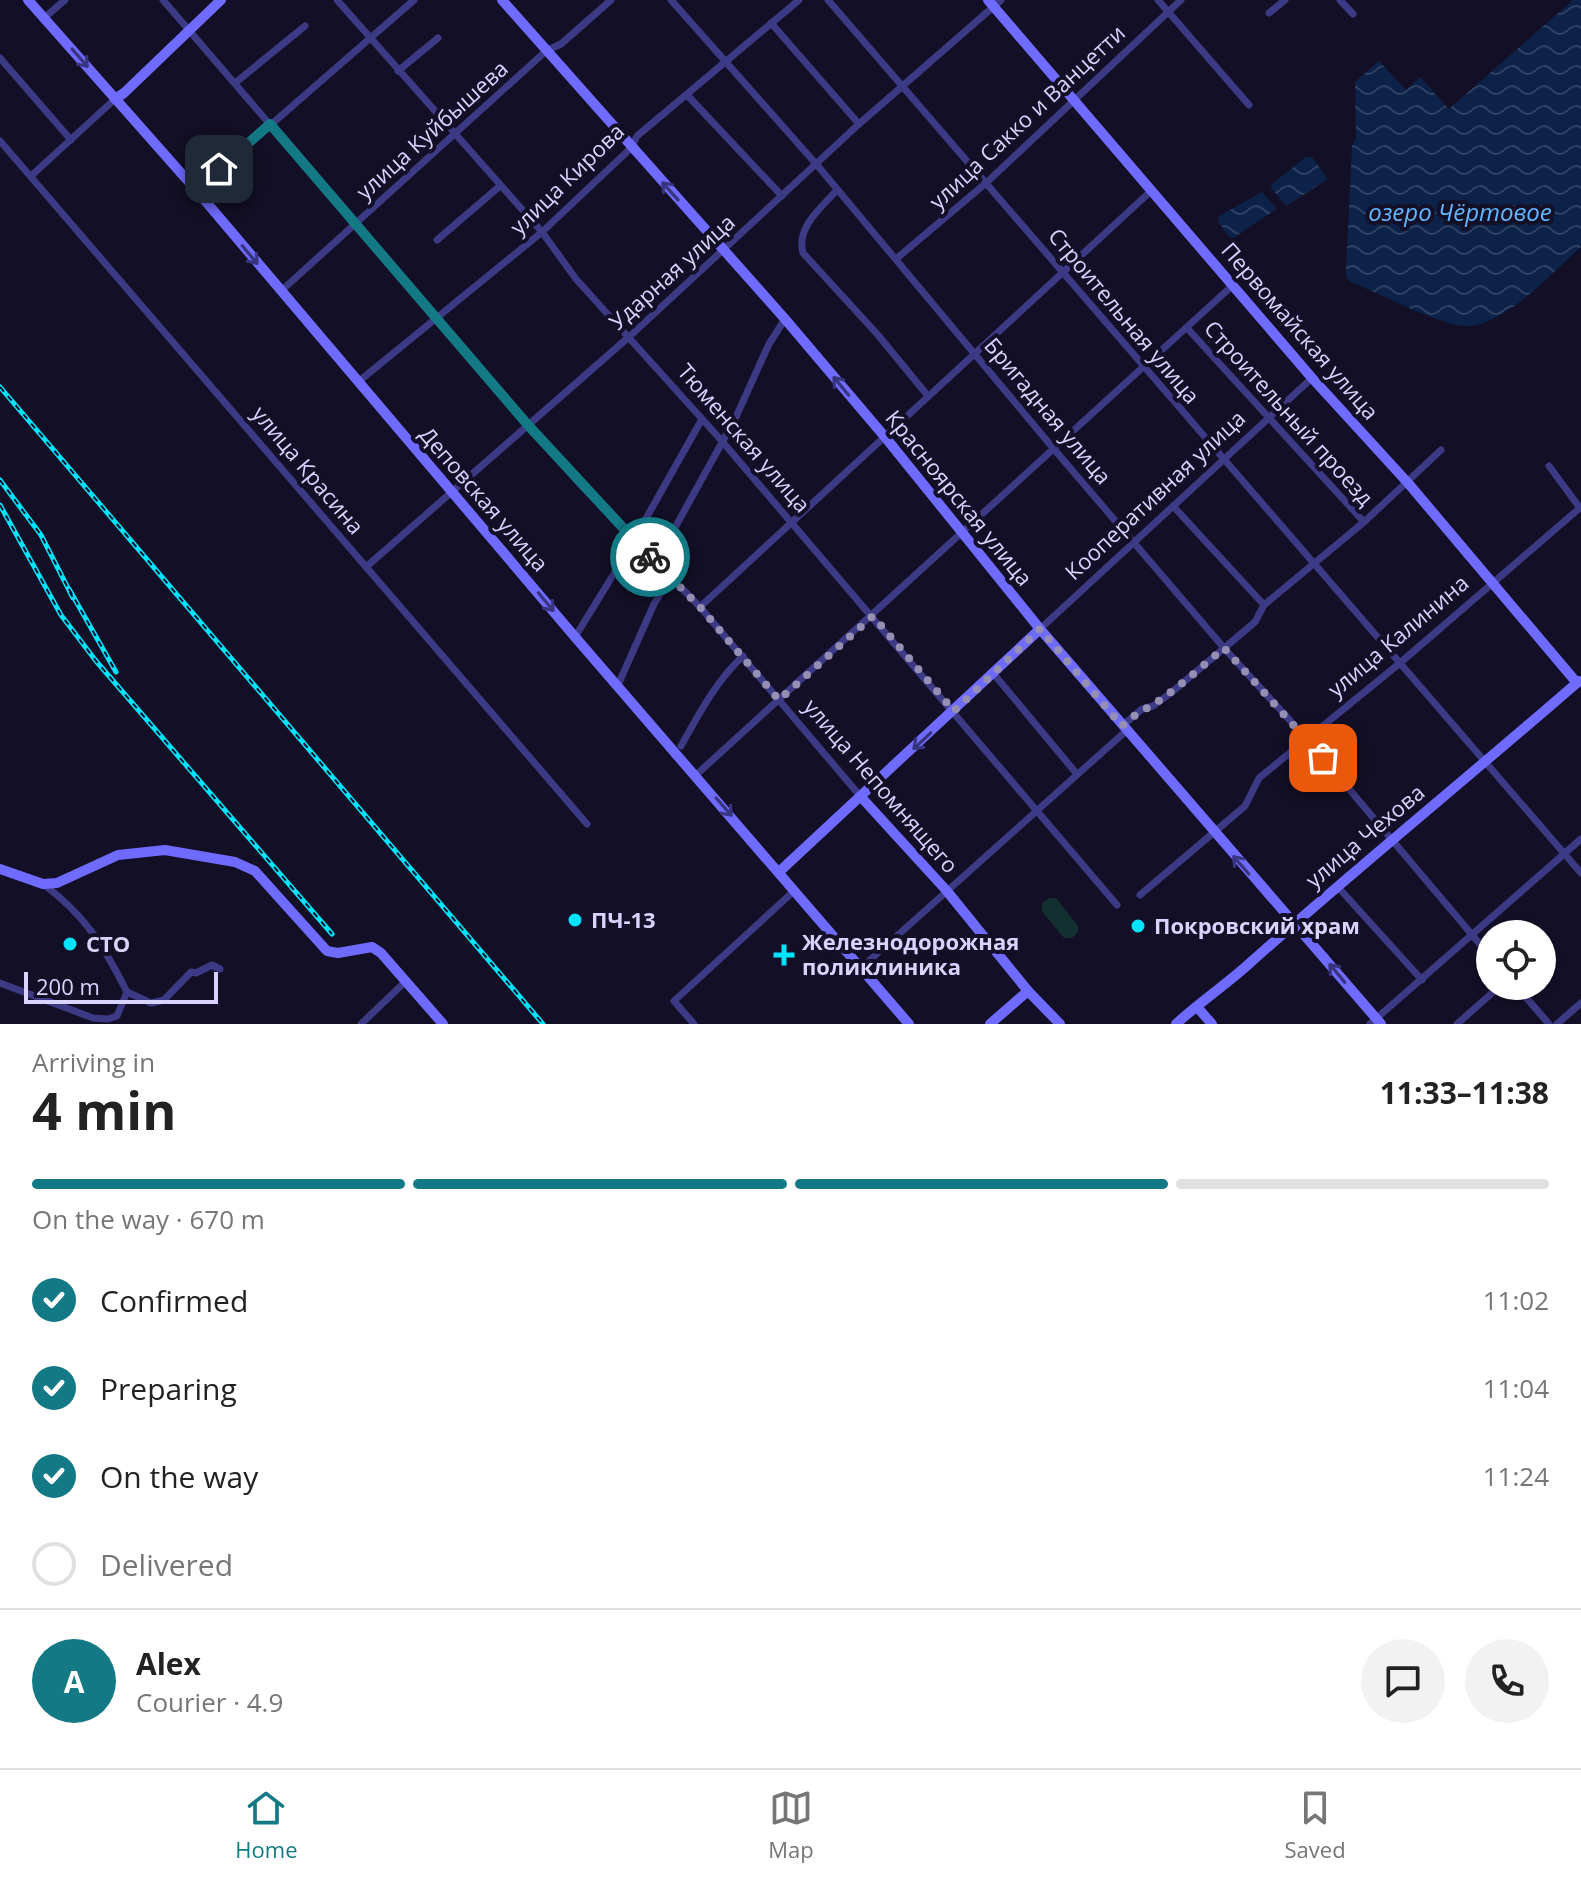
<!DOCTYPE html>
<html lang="en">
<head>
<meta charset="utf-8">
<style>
  body { margin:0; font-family:"Open Sans",sans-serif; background:#f2f2f2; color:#222; height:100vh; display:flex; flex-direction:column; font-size:30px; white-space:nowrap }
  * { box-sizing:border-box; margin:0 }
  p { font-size:26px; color:#767676 }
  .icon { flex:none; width:44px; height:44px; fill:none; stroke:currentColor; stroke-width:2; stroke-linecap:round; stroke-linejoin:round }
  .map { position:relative; height:1024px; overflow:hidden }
  .drawer { display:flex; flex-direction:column; background:#fff; flex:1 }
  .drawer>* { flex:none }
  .fabs { position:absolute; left:1476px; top:920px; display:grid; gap:16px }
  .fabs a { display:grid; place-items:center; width:80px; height:80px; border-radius:50%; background:#fff; box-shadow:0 2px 6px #0004; font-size:40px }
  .scale { position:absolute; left:24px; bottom:20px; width:194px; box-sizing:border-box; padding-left:8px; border:4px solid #d9d4ff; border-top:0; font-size:22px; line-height:28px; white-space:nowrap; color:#d9d4ff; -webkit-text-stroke:6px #130f26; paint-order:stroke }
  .pin { position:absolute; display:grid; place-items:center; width:68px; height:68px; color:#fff; margin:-34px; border-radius:16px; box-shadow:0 4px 12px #0006 }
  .courier { position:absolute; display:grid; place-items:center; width:80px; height:80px; margin:-40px; border:6px solid #137a85; border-radius:50%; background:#fff; color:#222; box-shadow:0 2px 10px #0007 }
  .headline em { font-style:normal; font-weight:700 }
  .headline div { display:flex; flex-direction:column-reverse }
  .headline { display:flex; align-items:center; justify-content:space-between; height:136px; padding:0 32px }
  h1 { font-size:52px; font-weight:700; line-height:60px }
  .bar { display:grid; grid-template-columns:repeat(4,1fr); gap:12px 8px; align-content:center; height:96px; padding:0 32px }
  .bar i { height:10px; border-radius:6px; background:#e0e0e0 }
  .bar .active { background:#137a85 }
  .bar p { grid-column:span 4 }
  .line { display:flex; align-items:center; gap:20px; padding:0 32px; border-top:2px solid #e0e0e0 }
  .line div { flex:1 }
  .round { display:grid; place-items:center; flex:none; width:84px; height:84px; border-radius:42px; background:#f2f2f2 }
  ol { padding:0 32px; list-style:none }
  li { display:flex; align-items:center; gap:24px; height:88px }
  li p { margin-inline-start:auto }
  li .icon { padding:8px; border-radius:50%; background:#137a85; color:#fff; stroke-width:4 }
  li:last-child { color:#767676 }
  li i { width:44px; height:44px; border:4px solid #e0e0e0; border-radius:50% }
  .tab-bar { display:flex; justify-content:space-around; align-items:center; height:112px; border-top:2px solid #e0e0e0; background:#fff; font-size:22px; color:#767676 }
  .tab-bar a { display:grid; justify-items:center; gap:4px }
  .tab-bar .active { color:#137a85 }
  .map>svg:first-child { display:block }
</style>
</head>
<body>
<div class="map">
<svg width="1581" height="1024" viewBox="0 0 1581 1024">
  <defs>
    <pattern id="water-waves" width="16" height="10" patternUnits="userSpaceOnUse" patternTransform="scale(2)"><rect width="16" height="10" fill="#0c2248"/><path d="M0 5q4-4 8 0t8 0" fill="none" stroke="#2f4163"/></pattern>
  </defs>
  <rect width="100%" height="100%" fill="#130f26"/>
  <path fill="#12302f" d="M1050,898h6l22,28v6l-6,6h-8l-23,-28 2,-8z"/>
  <g fill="url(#water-waves)">
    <path d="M1573,0h8v247c-27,24 -78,80 -115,79 -25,0 -87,-33 -115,-44l-5,-5v-7l6,-124 4,-8 -1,-56 24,-21 27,29 14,-13 29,32z"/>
    <path d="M1306,157h6l16,22 -42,27 -15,-18 1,-4z"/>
    <path d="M1262,192l15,17 -44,29 -4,-1 -11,-16 1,-5z"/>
  </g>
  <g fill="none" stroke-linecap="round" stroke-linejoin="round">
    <g stroke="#3d3a85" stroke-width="7">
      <path d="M163,0l364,424 53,60 120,123 161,190"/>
      <path d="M337,0l205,232 34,47 145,161 396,465"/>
      <path d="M671,0l146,165 236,283 171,200 82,90 184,218"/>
      <path d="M828,0l753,873"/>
      <path d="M1158,0l91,105"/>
      <path d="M1340,0l13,14"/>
      <path d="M1269,13l16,-13"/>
      <path d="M44,18l21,-18"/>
      <path d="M771,23l88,101"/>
      <path d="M0,58l71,82"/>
      <path d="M398,71l40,-33"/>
      <path d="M235,83l70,-57"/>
      <path d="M688,96l94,100"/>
      <path d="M0,141l587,683"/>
      <path d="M31,176l84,-77"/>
      <path d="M196,190l218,-190"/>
      <path d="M837,190c-16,18 -41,37 -34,63l75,82 50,61"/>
      <path d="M437,240l63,-54"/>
      <path d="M896,259l90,-76 195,-183"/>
      <path d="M281,291l265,-240 15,-7 50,-44"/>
      <path d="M1187,328l177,194"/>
      <path d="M358,382l184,-150 89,-84 6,-12 162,-136"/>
      <path d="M1549,466l31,42"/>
      <path d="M1173,506l91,99"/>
      <path d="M656,562l79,-143 34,-75 16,-25"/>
      <path d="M366,567l264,-231 229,-212 142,-124"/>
      <path d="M700,607l451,-416"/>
      <path d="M1040,629l272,-251"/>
      <path d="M575,637l51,-83 76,-135"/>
      <path d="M993,673l83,100"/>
      <path d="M618,685l36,-81 17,-27"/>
      <path d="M1122,726l20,-17 11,-3 19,-14 83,-70 9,-17 100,-83 77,-72"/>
      <path d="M681,746c18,-32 35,-65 62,-90"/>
      <path d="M696,775l537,-490"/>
      <path d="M1337,886l85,94"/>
      <path d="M1140,895l105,-89 14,-28 141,-115 181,-156"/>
      <path d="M861,968l265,-237"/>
      <path d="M0,983l93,35 15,1 9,-3 10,-24c-24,-47 -41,-76 -84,-108"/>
      <path d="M1516,986l33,38"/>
      <path d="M127,992l24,11 13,-3 27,-28 5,1 16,-8 8,4"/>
      <path d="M361,1024l45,-43"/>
      <path d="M694,1024l-20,-23 121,-111"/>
      <path d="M1370,1024l211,-185"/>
      <path d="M1457,1024l43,-38"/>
      <path d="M1557,1024l24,-21"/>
    </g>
    <g stroke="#6f6bff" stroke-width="10">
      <path d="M28,0l168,190 379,447 334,387"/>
      <path d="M502,0l283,319 100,118 155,192 341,395"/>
      <path d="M988,0l324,378 96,105 169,200"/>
      <path d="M115,99l9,-6 97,-93"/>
      <path d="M861,797l85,93 82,101 32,33"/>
      <path d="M0,869l43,15 14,-1 61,-28 47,-5 70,12 20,9 72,80 11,2 34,-6 9,6 62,71"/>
      <path d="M780,871l260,-242"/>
      <path d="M1197,1007l15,17"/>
      <path d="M990,1024l38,-33"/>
      <path d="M1176,1024c24,-22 51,-40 75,-62 108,-96 220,-187 328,-281"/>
    </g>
    <defs>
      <g id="rail">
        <path d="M0,387l543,637"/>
        <path d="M0,480l41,55 32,63"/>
        <path d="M0,505l61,110 35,46 236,273"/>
        <path d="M69,589l47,83"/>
      </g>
    </defs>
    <use href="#rail" stroke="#00e5ff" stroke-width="5"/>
    <use href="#rail" stroke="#130f26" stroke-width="2" stroke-dasharray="6" stroke-linecap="butt"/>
  </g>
  <defs><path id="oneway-shaft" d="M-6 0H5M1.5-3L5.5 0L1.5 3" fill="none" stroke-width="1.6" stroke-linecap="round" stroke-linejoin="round" transform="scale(2)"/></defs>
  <g stroke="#38347d">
    <use href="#oneway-shaft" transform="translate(80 58) rotate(49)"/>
    <use href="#oneway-shaft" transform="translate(670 191) rotate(-132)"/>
    <use href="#oneway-shaft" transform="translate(250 255) rotate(50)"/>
    <use href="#oneway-shaft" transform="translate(841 386) rotate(-130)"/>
    <use href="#oneway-shaft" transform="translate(546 602) rotate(50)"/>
    <use href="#oneway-shaft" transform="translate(922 741) rotate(137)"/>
    <use href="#oneway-shaft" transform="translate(724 807) rotate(49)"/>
    <use href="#oneway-shaft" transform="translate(1241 865) rotate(-131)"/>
    <use href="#oneway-shaft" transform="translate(1337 973) rotate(-130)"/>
  </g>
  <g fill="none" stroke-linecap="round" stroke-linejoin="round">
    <path stroke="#948fb3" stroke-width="8" stroke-dasharray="0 14.4" d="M650,557l50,50 79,93 94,-84 81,95 86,-82 82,97c13,-13 28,-18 42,-29 21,-15 41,-33 60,-49l99,110"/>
    <path stroke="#137a85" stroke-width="10" d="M219,169l51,-45 257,300 123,133"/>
  </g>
  <g fill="#00e5ff" stroke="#130f26" stroke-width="3">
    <circle cx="575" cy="920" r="8"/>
    <circle cx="1138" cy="926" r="8"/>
    <circle cx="70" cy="944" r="8"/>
    <path d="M780 943h8v8h8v8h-8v8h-8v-8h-8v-8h8z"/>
  </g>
  <g text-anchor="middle" stroke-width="8" stroke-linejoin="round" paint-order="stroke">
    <g font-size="22" fill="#d9d4ff" stroke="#130f26">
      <text transform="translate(1027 117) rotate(-43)" y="8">улица Сакко и Ванцетти</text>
      <text transform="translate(432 130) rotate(-42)" y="8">улица Куйбышева</text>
      <text transform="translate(567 179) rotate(-44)" y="8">улица Кирова</text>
      <text transform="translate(672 272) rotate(-42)" y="8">Ударная улица</text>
      <text transform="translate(1124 316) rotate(50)" y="8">Строительная улица</text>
      <text transform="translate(1300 331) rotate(49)" y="8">Первомайская улица</text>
      <text transform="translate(1048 411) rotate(50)" y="8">Бригадная улица</text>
      <text transform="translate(1289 413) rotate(48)" y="8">Строительный проезд</text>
      <text transform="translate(744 438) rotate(49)" y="8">Тюменская улица</text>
      <text transform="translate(308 470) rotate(50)" y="8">улица Красина</text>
      <text transform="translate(1155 495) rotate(-43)" y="8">Кооперативная улица</text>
      <text transform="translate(959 498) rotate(51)" y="8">Красноярская улица</text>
      <text transform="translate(484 499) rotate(49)" y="8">Деповская улица</text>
      <text transform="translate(1398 636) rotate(-40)" y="8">улица Калинина</text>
      <text transform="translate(881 786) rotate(49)" y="8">улица Непомнящего</text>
      <text transform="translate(1365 836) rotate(-40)" y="8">улица Чехова</text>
    </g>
    <g font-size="22" font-weight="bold" fill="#d9d4ff" stroke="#130f26" text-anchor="start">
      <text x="591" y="928">ПЧ-13</text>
      <text x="1154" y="934">Покровский храм</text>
      <text x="802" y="950">Железнодорожная<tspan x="802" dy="25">поликлиника</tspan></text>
      <text x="86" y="952">СТО</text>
    </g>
    <g font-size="24" font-style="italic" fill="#62b6ff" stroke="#130f26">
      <text x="1460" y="221">озеро Чёртовое</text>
    </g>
  </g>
</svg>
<div class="fabs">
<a><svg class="icon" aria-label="locate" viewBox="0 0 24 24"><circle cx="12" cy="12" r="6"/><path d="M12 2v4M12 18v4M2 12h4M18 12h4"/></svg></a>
</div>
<div class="scale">200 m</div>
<div class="pin" style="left:1323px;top:758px;background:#ea580c"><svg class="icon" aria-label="bag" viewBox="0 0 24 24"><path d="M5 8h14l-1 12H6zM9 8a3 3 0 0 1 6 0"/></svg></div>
<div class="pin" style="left:219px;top:169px;background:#1f2937"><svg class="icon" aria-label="home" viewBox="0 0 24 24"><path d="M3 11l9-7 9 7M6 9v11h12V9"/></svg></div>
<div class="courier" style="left:650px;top:557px"><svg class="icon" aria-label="bike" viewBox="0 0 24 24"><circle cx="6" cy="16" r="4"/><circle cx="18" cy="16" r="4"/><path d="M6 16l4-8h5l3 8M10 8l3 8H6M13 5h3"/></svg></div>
</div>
<section class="drawer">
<div class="headline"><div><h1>4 min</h1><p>Arriving in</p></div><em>11:33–11:38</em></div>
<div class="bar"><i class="active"></i><i class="active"></i><i class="active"></i><i></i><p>On the way · 670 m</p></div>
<ol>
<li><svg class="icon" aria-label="check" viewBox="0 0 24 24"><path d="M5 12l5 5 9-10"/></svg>Confirmed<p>11:02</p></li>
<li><svg class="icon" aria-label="check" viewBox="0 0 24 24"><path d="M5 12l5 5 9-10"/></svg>Preparing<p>11:04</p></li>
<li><svg class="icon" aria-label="check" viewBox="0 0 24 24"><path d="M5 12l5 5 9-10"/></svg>On the way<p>11:24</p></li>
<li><i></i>Delivered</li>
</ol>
<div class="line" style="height:144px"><b class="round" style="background:#137a85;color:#fff">A</b><div><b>Alex</b><p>Courier · 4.9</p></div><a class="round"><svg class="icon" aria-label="chat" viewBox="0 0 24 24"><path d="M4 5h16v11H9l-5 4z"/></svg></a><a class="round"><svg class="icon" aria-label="phone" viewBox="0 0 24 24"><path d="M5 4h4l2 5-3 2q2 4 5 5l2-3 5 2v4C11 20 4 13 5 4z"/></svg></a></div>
</section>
<nav class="tab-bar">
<a class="active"><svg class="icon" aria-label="home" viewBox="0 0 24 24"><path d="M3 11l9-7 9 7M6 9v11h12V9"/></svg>Home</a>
<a><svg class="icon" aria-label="map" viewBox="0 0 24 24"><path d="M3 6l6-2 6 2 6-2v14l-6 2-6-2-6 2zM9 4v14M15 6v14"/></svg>Map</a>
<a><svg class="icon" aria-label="saved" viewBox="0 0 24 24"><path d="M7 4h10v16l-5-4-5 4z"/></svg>Saved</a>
</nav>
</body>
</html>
